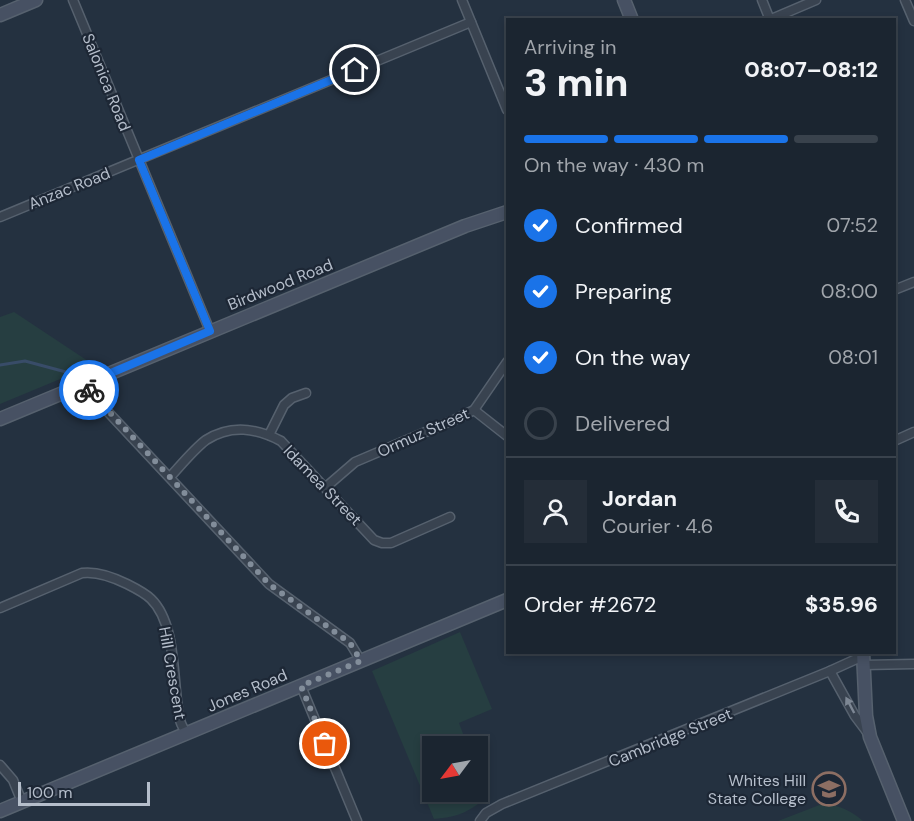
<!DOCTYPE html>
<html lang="en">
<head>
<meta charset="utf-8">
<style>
  body { margin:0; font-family:"DM Sans",sans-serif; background:#242d38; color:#f1f3f6; height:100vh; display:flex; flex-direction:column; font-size:22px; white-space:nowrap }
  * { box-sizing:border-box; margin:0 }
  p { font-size:20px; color:#a0a5ab }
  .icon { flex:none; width:33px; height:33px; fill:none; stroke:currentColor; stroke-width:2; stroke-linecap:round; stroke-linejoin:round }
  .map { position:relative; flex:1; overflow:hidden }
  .panel { position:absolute; left:506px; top:18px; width:390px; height:636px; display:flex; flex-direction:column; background:#1b2530; border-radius:0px; box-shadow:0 3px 9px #0003,0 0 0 2px #39424c }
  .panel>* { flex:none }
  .needle { width:39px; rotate:238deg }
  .controls { position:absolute; left:422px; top:736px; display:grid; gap:12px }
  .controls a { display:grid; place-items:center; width:66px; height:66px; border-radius:0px; background:#1b2530; box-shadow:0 3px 9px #0003,0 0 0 2px #39424c; font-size:30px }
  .scale { position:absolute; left:18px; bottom:15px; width:132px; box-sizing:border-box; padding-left:6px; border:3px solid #b5becb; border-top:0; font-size:16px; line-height:21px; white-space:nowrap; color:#b5becb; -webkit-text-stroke:4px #1d2735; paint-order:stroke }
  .pin { position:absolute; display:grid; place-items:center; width:51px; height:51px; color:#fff; margin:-26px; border:3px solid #fff; border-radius:50%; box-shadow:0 2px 6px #0007 }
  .courier { position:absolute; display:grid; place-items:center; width:60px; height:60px; margin:-30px; border:4px solid #1a73e8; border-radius:50%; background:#fff; color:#222; box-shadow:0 2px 8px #0007 }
  .head em { font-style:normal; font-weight:800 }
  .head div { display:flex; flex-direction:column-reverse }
  .head { display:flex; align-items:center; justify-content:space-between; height:102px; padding:0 18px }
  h1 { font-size:39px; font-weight:800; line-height:45px }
  .bar { display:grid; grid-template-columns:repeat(4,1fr); gap:9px 6px; align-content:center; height:72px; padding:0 18px }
  .bar i { height:8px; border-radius:4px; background:#39424c }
  .bar .on { background:#1a73e8 }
  .bar p { grid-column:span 4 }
  .line { display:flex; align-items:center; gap:15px; padding:0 18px; border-top:2px solid #39424c }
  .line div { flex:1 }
  .round { display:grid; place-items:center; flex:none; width:63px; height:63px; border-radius:0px; background:#242d38 }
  ol { padding:0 18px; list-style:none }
  li { display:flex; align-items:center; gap:18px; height:66px }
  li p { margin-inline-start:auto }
  li .icon { padding:6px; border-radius:50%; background:#1a73e8; color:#fff; stroke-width:4 }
  li:last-child { color:#a0a5ab }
  li i { width:33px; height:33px; border:3px solid #39424c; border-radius:50% }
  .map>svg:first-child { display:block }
</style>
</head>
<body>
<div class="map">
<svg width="914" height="821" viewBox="0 0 914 821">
  <rect width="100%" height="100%" fill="#243140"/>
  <g fill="#263e41">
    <path d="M14,312l80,53 -94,39v-87z"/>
    <path d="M460,632l32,77 -33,14 9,24h-36v45h45v-24l11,28c-19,16 -29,21 -54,23l-62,-148z"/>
    <path d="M822,804c15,0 30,7 41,17h-85z"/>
  </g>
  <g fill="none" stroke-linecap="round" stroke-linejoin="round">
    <path stroke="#384c68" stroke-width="3" d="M0,365l25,-4 41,11"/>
    <defs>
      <g id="street">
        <path d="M73,0l137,331"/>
        <path d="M462,0l45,110"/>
        <path d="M762,0l8,20"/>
        <path d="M905,0l9,21"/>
        <path d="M769,20l47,-20"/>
        <path d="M0,217l471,-195"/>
        <path d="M894,290l20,-8"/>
        <path d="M85,383l9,14 175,187 81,59 11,18"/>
        <path d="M474,410l33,26"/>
        <path d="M269,435l15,-30 8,-7 14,-5"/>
        <path d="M894,441l20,-9"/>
        <path d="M170,477c11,-12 24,-28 36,-37 25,-16 50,-12 75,1l93,99 8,3h9l59,-26"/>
        <path d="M326,487l29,-25 101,-43 18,-9 33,-48"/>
        <path d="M0,608l82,-35c16,-2 31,4 45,11 8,4 18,9 24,15 27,26 21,87 29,121 1,5 4,9 6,13"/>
        <path d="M863,665l51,-1"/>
        <path d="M830,671l25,45 12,16"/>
        <path d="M301,686l56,135"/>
        <path d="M0,765l13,15 9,22"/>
        <path d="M480,821l6,-8 16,-9 328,-133 33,-15"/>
      </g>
      <g id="secondary">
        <path d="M624,0l8,20"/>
        <path d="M0,15l36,-15"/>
        <path d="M0,419l465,-193 42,-14"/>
        <path d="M863,652l3,64 4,21 34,84"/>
        <path d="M0,811l507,-211"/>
      </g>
    </defs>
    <use href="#street" stroke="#56616e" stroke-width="11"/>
    <use href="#secondary" stroke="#56616e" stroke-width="15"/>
    <use href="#street" stroke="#394350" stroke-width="8"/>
    <use href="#secondary" stroke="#475163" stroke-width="12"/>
  </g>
  <defs><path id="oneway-solid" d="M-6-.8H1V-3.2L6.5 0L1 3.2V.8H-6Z" transform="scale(1.5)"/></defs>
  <use fill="#7d8794" href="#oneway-solid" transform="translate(850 705) rotate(-118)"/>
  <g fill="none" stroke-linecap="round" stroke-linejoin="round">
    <path stroke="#828d9a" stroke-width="6" stroke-dasharray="0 10.8" d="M89,390l180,194 81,59 11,18 -60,25 24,58"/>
    <path stroke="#1a73e8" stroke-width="8" d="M89,390l-4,-6 125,-53 -71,-171 216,-90"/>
  </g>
  <defs>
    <symbol id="school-ring" viewBox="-11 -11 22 22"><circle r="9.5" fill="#1d2735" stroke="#8d6e63" stroke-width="1.5"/><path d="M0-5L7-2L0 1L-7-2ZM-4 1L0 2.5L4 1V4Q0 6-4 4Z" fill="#8d6e63"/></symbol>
  </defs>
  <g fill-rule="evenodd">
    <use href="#school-ring" x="810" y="770" width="38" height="38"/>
  </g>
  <g text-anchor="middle" stroke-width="4.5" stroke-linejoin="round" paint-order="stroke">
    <g font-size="16" fill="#b5becb" stroke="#1d2735">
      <text transform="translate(107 82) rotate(68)" y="6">Salonica Road</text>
      <text transform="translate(69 188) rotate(-22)" y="6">Anzac Road</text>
      <text transform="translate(280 284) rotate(-22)" y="6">Birdwood Road</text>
      <text transform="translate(423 432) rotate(-24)" y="6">Ormuz Street</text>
      <text transform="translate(323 485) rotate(46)" y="6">Idamea Street</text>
      <text transform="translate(173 673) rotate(80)" y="6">Hill Crescent</text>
      <text transform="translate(247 690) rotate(-23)" y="6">Jones Road</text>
      <text transform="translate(670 737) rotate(-22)" y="6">Cambridge Street</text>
    </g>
    <g font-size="16" fill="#b5becb" stroke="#1d2735" text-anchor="end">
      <text x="806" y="786">Whites Hill<tspan x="806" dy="18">State College</tspan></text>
    </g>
  </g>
</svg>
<div class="controls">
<a><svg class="needle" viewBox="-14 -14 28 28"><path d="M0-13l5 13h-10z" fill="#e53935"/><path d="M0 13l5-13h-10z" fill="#a0a5ab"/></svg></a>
</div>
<div class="scale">100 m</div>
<div class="pin" style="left:325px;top:744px;background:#ea580c"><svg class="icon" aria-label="bag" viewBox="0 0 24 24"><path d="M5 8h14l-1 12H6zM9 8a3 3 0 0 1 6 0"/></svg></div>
<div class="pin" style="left:355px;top:70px;background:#1f2937"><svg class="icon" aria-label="home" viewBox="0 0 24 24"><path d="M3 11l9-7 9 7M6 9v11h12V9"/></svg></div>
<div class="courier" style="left:89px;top:390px"><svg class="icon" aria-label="bike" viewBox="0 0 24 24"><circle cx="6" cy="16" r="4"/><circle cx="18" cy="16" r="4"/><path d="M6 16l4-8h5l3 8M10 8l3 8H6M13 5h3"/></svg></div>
<section class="panel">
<div class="head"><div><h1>3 min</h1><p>Arriving in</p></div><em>08:07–08:12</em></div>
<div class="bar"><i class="on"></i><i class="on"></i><i class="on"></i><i></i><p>On the way · 430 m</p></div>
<ol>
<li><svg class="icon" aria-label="check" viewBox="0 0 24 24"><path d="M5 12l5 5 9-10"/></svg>Confirmed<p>07:52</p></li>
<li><svg class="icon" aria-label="check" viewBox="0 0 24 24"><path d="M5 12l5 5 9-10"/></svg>Preparing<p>08:00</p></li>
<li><svg class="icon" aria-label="check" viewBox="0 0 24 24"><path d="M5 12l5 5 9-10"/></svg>On the way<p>08:01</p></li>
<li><i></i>Delivered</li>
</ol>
<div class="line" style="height:108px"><a class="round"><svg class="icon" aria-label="person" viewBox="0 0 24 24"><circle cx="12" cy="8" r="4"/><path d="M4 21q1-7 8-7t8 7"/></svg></a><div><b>Jordan</b><p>Courier · 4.6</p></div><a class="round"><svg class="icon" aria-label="phone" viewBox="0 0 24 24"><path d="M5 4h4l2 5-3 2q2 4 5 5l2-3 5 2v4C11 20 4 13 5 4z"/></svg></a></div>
<div class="line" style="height:78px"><div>Order #2672</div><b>$35.96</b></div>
</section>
</div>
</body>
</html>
